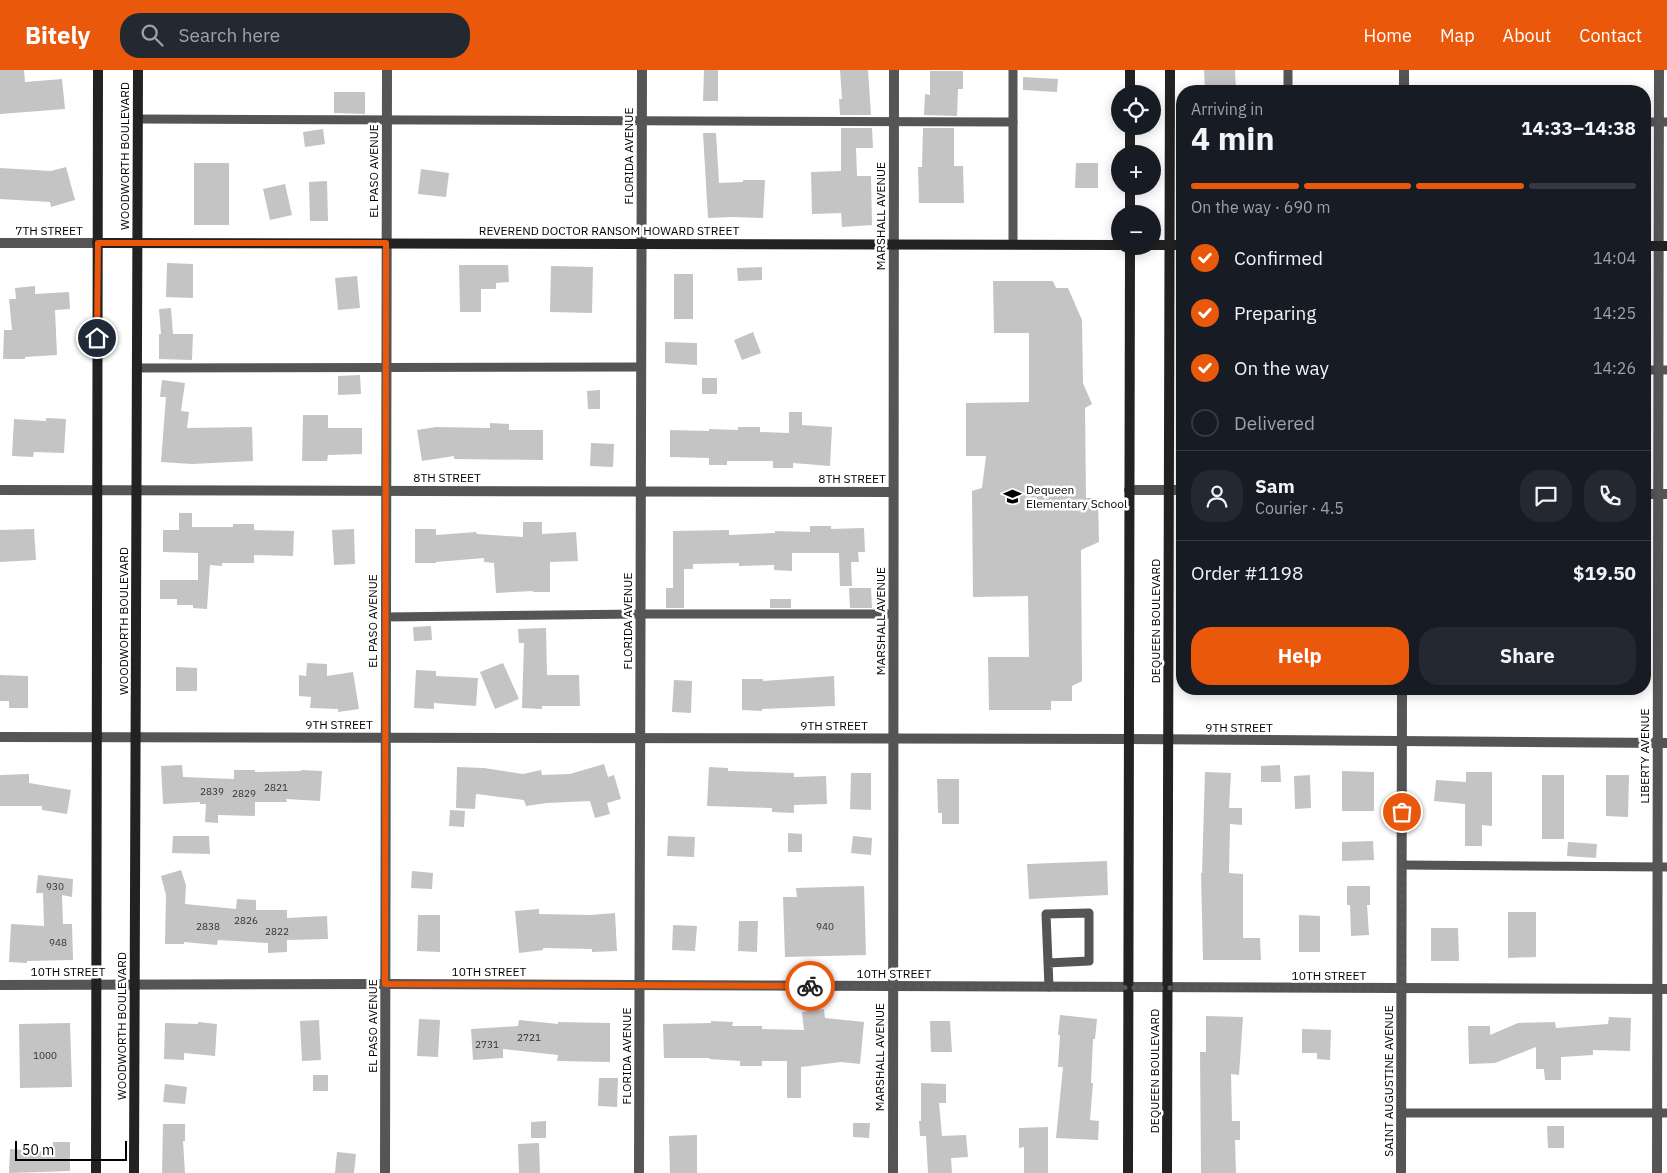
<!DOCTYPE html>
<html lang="en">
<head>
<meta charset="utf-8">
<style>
  body { margin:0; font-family:"IBM Plex Sans",sans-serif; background:#242831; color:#f1f3f6; height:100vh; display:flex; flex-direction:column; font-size:19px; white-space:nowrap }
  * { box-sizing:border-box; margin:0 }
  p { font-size:16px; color:#9ea1a6 }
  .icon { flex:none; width:28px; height:28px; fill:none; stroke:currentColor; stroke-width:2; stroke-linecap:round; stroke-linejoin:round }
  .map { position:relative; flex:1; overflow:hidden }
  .sheet { position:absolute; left:1176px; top:15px; width:475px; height:610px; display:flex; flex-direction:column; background:#171b24; border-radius:20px; box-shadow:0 2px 12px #0003 }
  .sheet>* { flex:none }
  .tools { position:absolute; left:1111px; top:15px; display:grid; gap:10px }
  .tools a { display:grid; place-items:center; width:50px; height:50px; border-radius:50%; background:#171b24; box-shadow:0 2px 12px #0003; font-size:25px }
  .scale { position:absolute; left:15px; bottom:12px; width:112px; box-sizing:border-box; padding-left:5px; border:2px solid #000; border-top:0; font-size:14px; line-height:18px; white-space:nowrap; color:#000; -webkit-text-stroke:4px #fff; paint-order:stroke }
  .pin { position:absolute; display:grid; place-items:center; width:42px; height:42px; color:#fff; margin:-21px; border:2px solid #fff; border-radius:50%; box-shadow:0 1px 5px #0007 }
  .courier { position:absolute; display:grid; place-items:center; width:50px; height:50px; margin:-25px; border:4px solid #ea580c; border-radius:50%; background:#fff; color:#222; box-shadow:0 1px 6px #0007 }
  .overview em { font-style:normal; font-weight:800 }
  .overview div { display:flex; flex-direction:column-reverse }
  .overview { display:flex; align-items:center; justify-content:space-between; height:85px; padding:0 15px }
  h1 { font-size:32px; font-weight:800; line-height:38px }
  .bar { display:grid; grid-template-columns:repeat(4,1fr); gap:8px 5px; align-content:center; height:60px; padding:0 15px }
  .bar i { height:6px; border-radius:4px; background:#363941 }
  .bar .current { background:#ea580c }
  .bar p { grid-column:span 4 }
  .line { display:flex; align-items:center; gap:12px; padding:0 15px; border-top:1px solid #363941 }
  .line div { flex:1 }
  .round { display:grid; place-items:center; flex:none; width:52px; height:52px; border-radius:20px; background:#242831 }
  ol { padding:0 15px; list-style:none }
  li { display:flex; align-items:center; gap:15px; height:55px }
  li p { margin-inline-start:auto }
  li .icon { padding:5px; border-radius:50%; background:#ea580c; color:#fff; stroke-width:4 }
  li:last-child { color:#9ea1a6 }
  li i { width:28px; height:28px; border:2px solid #363941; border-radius:50% }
  .cta { display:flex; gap:10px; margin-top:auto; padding:10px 15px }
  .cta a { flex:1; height:58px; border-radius:20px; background:#ea580c; color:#fff; font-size:20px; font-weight:800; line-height:58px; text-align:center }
  .cta a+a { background:#242831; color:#f1f3f6 }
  header { display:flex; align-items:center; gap:30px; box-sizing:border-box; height:70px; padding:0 25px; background:#ea580c; color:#fff }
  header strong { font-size:24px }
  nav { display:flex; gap:28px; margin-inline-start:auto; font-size:18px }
  .search { width:350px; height:45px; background:#242831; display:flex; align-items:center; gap:12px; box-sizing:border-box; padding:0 18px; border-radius:20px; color:#9ea1a6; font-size:19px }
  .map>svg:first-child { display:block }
</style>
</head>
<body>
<header>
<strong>Bitely</strong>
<div class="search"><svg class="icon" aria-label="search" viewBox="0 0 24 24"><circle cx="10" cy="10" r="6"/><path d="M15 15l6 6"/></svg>Search here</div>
<nav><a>Home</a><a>Map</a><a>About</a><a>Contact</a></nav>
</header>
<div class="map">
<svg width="1667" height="1103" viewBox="0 0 1667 1103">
  <rect width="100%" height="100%" fill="#fff"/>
  <g fill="#c4c4c4">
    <path d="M0,0h24l1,12 37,-3 3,30 -65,5z"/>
    <path d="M704,0h14v31h-15z"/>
    <path d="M840,0h28l3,45h-31l-1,-16h3z"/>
    <path d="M1204,0h31l1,21h-31z"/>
    <path d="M930,1h33v18h-5l-1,27 -33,-1 1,-21 5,1z"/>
    <path d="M1023,7l35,2 -1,13 -34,-2z"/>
    <path d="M334,22h31v22l-31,-1z"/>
    <path d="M841,58h31l1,20h-17l1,28h14l1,49 -30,2 -1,-14 -29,1 -1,-42 30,-1z"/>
    <path d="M923,58h31v38h9l1,37h-45l-1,-36h4z"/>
    <path d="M323,59l2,15 -20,3 -2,-15z"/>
    <path d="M703,63h13l3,50 24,-1v-2h22l-2,38 -30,-1 -25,1z"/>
    <rect x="194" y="93" width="35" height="62"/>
    <path d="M1076,93h22v25h-23z"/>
    <path d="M66,97l9,33 -24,7 -1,-5 -50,-3v-31l51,3z"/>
    <path d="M421,99l28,4 -3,24 -28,-3z"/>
    <path d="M327,111l1,40h-18l-1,-39z"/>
    <path d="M285,114l7,31 -22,5 -7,-31z"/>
    <path d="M167,193l26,1v34l-27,-1z"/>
    <path d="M459,195h49l1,17 -13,1v6h-15v23h-21z"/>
    <path d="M551,196l42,1 -1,46 -42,-1z"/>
    <path d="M762,197v13l-24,1 -1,-13z"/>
    <rect x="674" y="204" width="19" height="45"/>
    <path d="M357,206l3,32 -22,2 -3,-32z"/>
    <path d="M993,211h60l3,7h12l14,32 1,63 9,21 -7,4 1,90h12l1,44 -18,8 1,131 -10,5v15h-21v9h-62l-1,-53h41l-1,-61 -55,1 -1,-106 10,-3 4,-32h-20v-53l63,-1v-69h-35z"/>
    <path d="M35,216v8l34,-2 1,17 -15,1 2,45 -32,2v2h-22l1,-29h8l-3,-31h7l-1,-11z"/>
    <path d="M171,238l2,26h20l-1,26 -33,-1v-25h2l-2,-25z"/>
    <path d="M753,262l8,21 -19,7 -8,-20z"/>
    <path d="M665,272l32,1v22l-32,-2z"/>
    <path d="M360,305l1,19 -23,1v-19z"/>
    <rect x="702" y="308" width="15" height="16"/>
    <path d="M162,310l23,3 -4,28 8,1 -2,16 65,-1 1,34 -61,3 -31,-2 5,-65h-6z"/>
    <path d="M600,320v19h-12l-1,-18z"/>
    <path d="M789,342h13v13l30,2 -2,39 -37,-3v5h-20v-7h-46v4h-18v-7l-39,-1v-27l39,1v-2l29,1v-3h22v5l29,1z"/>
    <path d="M303,345h25v13h34v26l-34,1 -1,6h-25z"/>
    <path d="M46,348l20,1 -2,34 -30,-1 -1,5 -21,-1 2,-37 32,2z"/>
    <path d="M490,353l19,1v6h34v30l-89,-1v-3l-32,5 -5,-31 19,-3 54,1z"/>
    <path d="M591,373l23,1 -1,23 -23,-1z"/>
    <path d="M179,443h13v14h41v-3h21v6l40,1 -1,25 -39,-1v8h-32v3l-12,-1 -3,44 -14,-1v-3h-16v-6h-17v-19h38v-27l-35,-1v-22h16z"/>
    <path d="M523,452h19v12l34,-2 2,29 -28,1v30h-17v-1l-37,2 -2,-30 -10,-1v-4l-48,4v1h-21v-34h21v6l40,-3 1,2 46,3z"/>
    <path d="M810,456h21v3l33,-1 1,24h-7l1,10h-8l1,24h-12l-1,-33h-47v18l-18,-1v-5l-35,1v-3l-46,1v5h-9v39h-18v-20h7v-57l56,-1v5l46,-2v-2l35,1z"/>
    <path d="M34,459l2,31 -36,2v-32z"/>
    <path d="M354,459l1,35 -21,1 -2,-35z"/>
    <path d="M849,518h22l1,20h-22z"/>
    <rect x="770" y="529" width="21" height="9"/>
    <path d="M431,556l1,14 -18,1 -1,-14z"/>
    <path d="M546,558l1,47h32l1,31h-38v3l-20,-1 2,-65h-5l-1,-14z"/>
    <path d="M307,593l20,1v12l26,-4 6,37 -21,3v-3l-28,-1 1,-11 -12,-1v-21l7,1z"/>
    <path d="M503,593l16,36 -24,10 -15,-37z"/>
    <path d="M176,597l21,1v23h-21z"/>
    <path d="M416,600l20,1v5l42,2 -2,28 -42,-3v6l-20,-1z"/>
    <path d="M0,605l28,1v32h-19v-7h-9z"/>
    <path d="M834,606l1,30 -73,3v2l-20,-1v-31h21v2z"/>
    <path d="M674,610l18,1 -1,32 -19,-1z"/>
    <path d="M604,694l4,13 6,-2 7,24 -14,4 3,11 -15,4 -5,-17 -43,2 -21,3 -2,-6 -48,-6 -1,15 -19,-1 1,-41 27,1 39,6 18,-4 1,5 28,-1z"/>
    <path d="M182,695l1,12 51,2v-9h21v2l46,-1v-1l21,1 -2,30 -34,-2 1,3h-32v14l-37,-1v8l-13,-1 1,-18h-6v-2l-37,2 -2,-38z"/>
    <path d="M1280,695l1,17h-20v-16z"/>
    <path d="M709,697l19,1v3l66,2v4l32,-1 1,28 -33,1v8l-22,-1v-4l-65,-2z"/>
    <path d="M1342,701l32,1v39h-32z"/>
    <path d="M1205,702l26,1 -2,35h13v17l-12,-1 -1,49 14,1v64h17l1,22h-58l-2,-87h1z"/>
    <path d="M1466,702h26v54l-10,-1v21h-17v-42l-31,-3 2,-21 30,2z"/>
    <path d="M851,703h20v37l-21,-1z"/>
    <path d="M29,704v9l42,7 -4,24 -25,-4v-4h-42v-31z"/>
    <path d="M1310,705l1,33 -16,1 -1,-33z"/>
    <rect x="1542" y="705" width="22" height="64"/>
    <path d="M1606,705h23l-1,42 -22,-1z"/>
    <path d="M937,709h22v45h-17v-11h-4z"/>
    <path d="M450,740l15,1 -1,16 -15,-1z"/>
    <path d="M788,763l14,1v18h-14z"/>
    <path d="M173,766h36l1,18 -38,-1z"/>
    <path d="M668,766l27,1 -1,20 -27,-1z"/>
    <path d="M853,766l19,2 -1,17 -20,-2z"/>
    <path d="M1373,771l1,19 -32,1v-19z"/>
    <path d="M1568,772l29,2 -1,14 -29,-2z"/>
    <path d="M1107,791l1,34 -79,4 -2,-35z"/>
    <path d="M181,800l5,15 -1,19 51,5 1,-10 19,1v10h31v8l40,-2 1,23 -41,1v12l-19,1v-10l-50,-3 -1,5 -33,-3v2h-19l1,-49 -5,-19z"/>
    <path d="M412,801l21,2 -1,16 -21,-1z"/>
    <path d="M38,805l35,4 -1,18 -10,-2 1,29h9l1,36 -46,1v2l-18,-1 2,-38 33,2 -1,-33h-7z"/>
    <path d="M864,816l2,69 -81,2 -2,-60h14l-1,-9z"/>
    <path d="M1347,816h23v19h-3l2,30 -18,1 -1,-31h-3z"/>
    <path d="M539,839v5l51,1 25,-2 2,38 -25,1v-3l-49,-1v2l-24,3 -4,-42z"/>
    <path d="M1508,842h28v45l-28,1z"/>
    <path d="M418,845h22v37l-23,-1z"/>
    <path d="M1299,845l21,1v36h-21z"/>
    <path d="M739,851h19l-1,31 -19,-1z"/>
    <path d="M673,855l24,1 -2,25 -23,-1z"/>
    <path d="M1431,858h27l1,33h-28z"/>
    <path d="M824,939l1,9 39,4 -4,42 -19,-2 -40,5v31h-14v-37h-25v5h-22v-5l-31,-2 1,-1h-46l-1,-34 48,-1v-2l22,1 -1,4h30v3l42,1 -2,-18z"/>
    <path d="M1060,945l37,4 -2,20h-2l-2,44h2l-3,37 9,1 -1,19 -42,-2 7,-71h-5l2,-32h-2z"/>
    <path d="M1206,946l37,1 -4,58 -8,-1 1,47h8v19h-5l1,33h-35l-1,-121h6z"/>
    <path d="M1609,947l22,1 -1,33 -37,-1v5l-32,2v23h-16l-1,-11h-8v-22l-41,16 -26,1 -1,-38h22v9l28,-12 37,-1 1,6 52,-4z"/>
    <path d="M419,949l21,1 -2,37 -21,-1z"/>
    <path d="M319,950l2,40 -19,1 -2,-40z"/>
    <path d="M519,950l39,4v-2l52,1v39l-53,-1 1,-6 -55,-6v9l-30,2 -2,-31 47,-3z"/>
    <path d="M930,951h20l2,31h-21z"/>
    <path d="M198,952l19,2 -2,32 -31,-3v7l-20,-1 1,-36 33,1z"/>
    <path d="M70,953l2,64 -52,1 -1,-64z"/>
    <path d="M1302,959l29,1 -1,30 -13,-1v-6h-15z"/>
    <rect x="313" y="1005" width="15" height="16"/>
    <path d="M599,1008h19l-1,29 -19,-1z"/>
    <path d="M921,1013l25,1v19h-7l3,33 24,-1 2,22 -17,1 1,15h-24l-2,-37h-6l-1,-15h2z"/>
    <path d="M165,1014l22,3 -2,17 -22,-2z"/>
    <path d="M546,1051v17h-15v-16z"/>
    <path d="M853,1053h17l-1,15 -16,-1z"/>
    <path d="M163,1054h22v17h-2l2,32h-23z"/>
    <path d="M1547,1056h17v22h-16z"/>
    <path d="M1048,1057v46h-24v-26l-5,1v-20z"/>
    <path d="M697,1065v38h-27l-1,-37z"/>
    <path d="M53,1072h17v29l-61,2 1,-24 43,3z"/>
    <path d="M539,1073l1,30h-21l-1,-29z"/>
    <path d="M337,1082l19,2 -2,19h-19z"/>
  </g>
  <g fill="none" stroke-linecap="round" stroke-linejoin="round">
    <g stroke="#555" stroke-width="9">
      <path d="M1013,0v174"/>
      <path d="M1288,0v21"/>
      <path d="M138,49l875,3"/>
      <path d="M1645,52h22"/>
      <path d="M137,298l504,-1"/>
      <path d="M1645,300h22"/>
      <path d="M386,547l254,-3h253"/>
      <path d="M1402,795l265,2"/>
      <path d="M1048,893l41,-2v-48l-43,1 3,73"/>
      <path d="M1402,1043h265"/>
    </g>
    <g stroke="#555" stroke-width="10">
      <path d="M1404,21v-21"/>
      <path d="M0,173h97"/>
      <path d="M0,420l893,2"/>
      <path d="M1129,420h53"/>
      <path d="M1645,424h22"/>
      <path d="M0,667l1129,2 538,4"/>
      <path d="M0,915l385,-1 1282,5"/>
      <path d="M385,1103l2,-1103"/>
      <path d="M639,1103l3,-1103"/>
      <path d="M893,1103l1,-1103"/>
      <path d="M1401,1103l1,-484"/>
      <path d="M1657,1103l2,-1103"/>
    </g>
    <g stroke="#222" stroke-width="10">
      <path d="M1130,24v-24"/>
      <path d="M1130,84v-28"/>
      <path d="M1130,144v-28"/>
      <path d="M97,173l1023,2"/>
      <path d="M1152,175h30"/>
      <path d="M1645,176h22"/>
      <path d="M96,1103l2,-1103"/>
      <path d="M134,1103l4,-1103"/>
      <path d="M1128,1103l2,-927"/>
      <path d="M1167,1103l3,-1103"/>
    </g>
  </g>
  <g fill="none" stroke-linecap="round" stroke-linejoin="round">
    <path stroke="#595959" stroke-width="5" stroke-dasharray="0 9" d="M810,916l592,3v-177"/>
    <path stroke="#ea580c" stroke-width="6" d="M97,268l1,-95h288l-1,741 425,2"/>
  </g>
  <defs>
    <symbol id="school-bare" viewBox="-9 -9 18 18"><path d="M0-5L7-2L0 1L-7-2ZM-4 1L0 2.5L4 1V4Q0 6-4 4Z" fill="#000" stroke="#fff" stroke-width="2.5" paint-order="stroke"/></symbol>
  </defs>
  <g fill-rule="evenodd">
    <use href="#school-bare" x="1000" y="414" width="25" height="25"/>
  </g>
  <g text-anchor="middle" stroke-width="5" stroke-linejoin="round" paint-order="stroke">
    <g font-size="10" fill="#313131">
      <text x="276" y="721">2821</text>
      <text x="212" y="725">2839</text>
      <text x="244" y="727">2829</text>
      <text x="55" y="820">930</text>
      <text x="246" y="854">2826</text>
      <text x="208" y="860">2838</text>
      <text x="825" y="860">940</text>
      <text x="277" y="865">2822</text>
      <text x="58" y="876">948</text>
      <text x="529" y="971">2721</text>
      <text x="487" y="978">2731</text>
      <text x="45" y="989">1000</text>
    </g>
    <g font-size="12" fill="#000" stroke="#fff">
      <text transform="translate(125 86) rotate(-90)" y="4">WOODWORTH BOULEVARD</text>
      <text transform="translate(629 86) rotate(-90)" y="4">FLORIDA AVENUE</text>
      <text transform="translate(374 101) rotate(-90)" y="4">EL PASO AVENUE</text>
      <text transform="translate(881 146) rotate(-90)" y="4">MARSHALL AVENUE</text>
      <text x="49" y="165">7TH STREET</text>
      <text x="609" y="165">REVEREND DOCTOR RANSOM HOWARD STREET</text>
      <text x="447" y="412">8TH STREET</text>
      <text x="852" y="413">8TH STREET</text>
      <text transform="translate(124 551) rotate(-90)" y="4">WOODWORTH BOULEVARD</text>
      <text transform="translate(373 551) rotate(-90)" y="4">EL PASO AVENUE</text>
      <text transform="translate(628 551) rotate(-90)" y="4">FLORIDA AVENUE</text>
      <text transform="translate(881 551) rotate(-90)" y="4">MARSHALL AVENUE</text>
      <text transform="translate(1156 551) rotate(-90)" y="4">DEQUEEN BOULEVARD</text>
      <text x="339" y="659">9TH STREET</text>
      <text x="834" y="660">9TH STREET</text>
      <text x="1239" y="662">9TH STREET</text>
      <text transform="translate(1645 686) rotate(-90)" y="4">LIBERTY AVENUE</text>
      <text x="68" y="906">10TH STREET</text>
      <text x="489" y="906">10TH STREET</text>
      <text x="894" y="908">10TH STREET</text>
      <text x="1329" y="910">10TH STREET</text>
      <text transform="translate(122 956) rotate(-90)" y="4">WOODWORTH BOULEVARD</text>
      <text transform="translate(373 956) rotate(-90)" y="4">EL PASO AVENUE</text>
      <text transform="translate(627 986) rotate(-90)" y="4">FLORIDA AVENUE</text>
      <text transform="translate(880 987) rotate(-90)" y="4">MARSHALL AVENUE</text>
      <text transform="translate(1155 1001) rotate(-90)" y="4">DEQUEEN BOULEVARD</text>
      <text transform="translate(1389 1011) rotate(-90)" y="4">SAINT AUGUSTINE AVENUE</text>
    </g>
    <g font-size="12" fill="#000" stroke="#fff" text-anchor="start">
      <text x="1026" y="424">Dequeen<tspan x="1026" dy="14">Elementary School</tspan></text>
    </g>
  </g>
</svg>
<div class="tools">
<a><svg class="icon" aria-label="locate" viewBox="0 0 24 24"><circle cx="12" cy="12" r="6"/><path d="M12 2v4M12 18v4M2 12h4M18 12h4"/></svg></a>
<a>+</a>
<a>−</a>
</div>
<div class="scale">50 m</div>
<div class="pin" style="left:1402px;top:742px;background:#ea580c"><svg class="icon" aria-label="bag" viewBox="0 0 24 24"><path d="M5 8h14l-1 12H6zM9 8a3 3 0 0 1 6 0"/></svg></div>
<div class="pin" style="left:97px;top:268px;background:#1f2937"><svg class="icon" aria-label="home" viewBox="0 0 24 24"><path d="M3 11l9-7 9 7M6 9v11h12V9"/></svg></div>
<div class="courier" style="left:810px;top:916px"><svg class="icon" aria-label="bike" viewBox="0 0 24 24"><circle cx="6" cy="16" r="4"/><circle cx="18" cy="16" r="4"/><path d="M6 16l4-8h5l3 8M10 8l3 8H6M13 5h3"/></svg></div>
<section class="sheet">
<div class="overview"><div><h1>4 min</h1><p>Arriving in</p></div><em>14:33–14:38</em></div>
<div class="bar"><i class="current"></i><i class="current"></i><i class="current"></i><i></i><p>On the way · 690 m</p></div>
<ol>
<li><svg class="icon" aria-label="check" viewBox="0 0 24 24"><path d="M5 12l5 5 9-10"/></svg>Confirmed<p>14:04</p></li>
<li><svg class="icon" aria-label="check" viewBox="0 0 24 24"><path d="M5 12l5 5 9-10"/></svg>Preparing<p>14:25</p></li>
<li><svg class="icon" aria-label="check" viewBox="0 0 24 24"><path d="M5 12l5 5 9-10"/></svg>On the way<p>14:26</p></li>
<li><i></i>Delivered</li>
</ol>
<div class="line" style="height:90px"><a class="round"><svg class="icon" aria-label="person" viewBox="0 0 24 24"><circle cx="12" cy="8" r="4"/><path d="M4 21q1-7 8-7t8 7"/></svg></a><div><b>Sam</b><p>Courier · 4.5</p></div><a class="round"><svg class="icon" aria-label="chat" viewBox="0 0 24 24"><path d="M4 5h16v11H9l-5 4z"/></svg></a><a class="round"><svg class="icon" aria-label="phone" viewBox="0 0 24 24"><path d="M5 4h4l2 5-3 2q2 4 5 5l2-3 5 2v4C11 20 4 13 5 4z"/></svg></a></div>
<div class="line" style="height:65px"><div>Order #1198</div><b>$19.50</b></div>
<div class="cta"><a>Help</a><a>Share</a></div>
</section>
</div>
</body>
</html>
